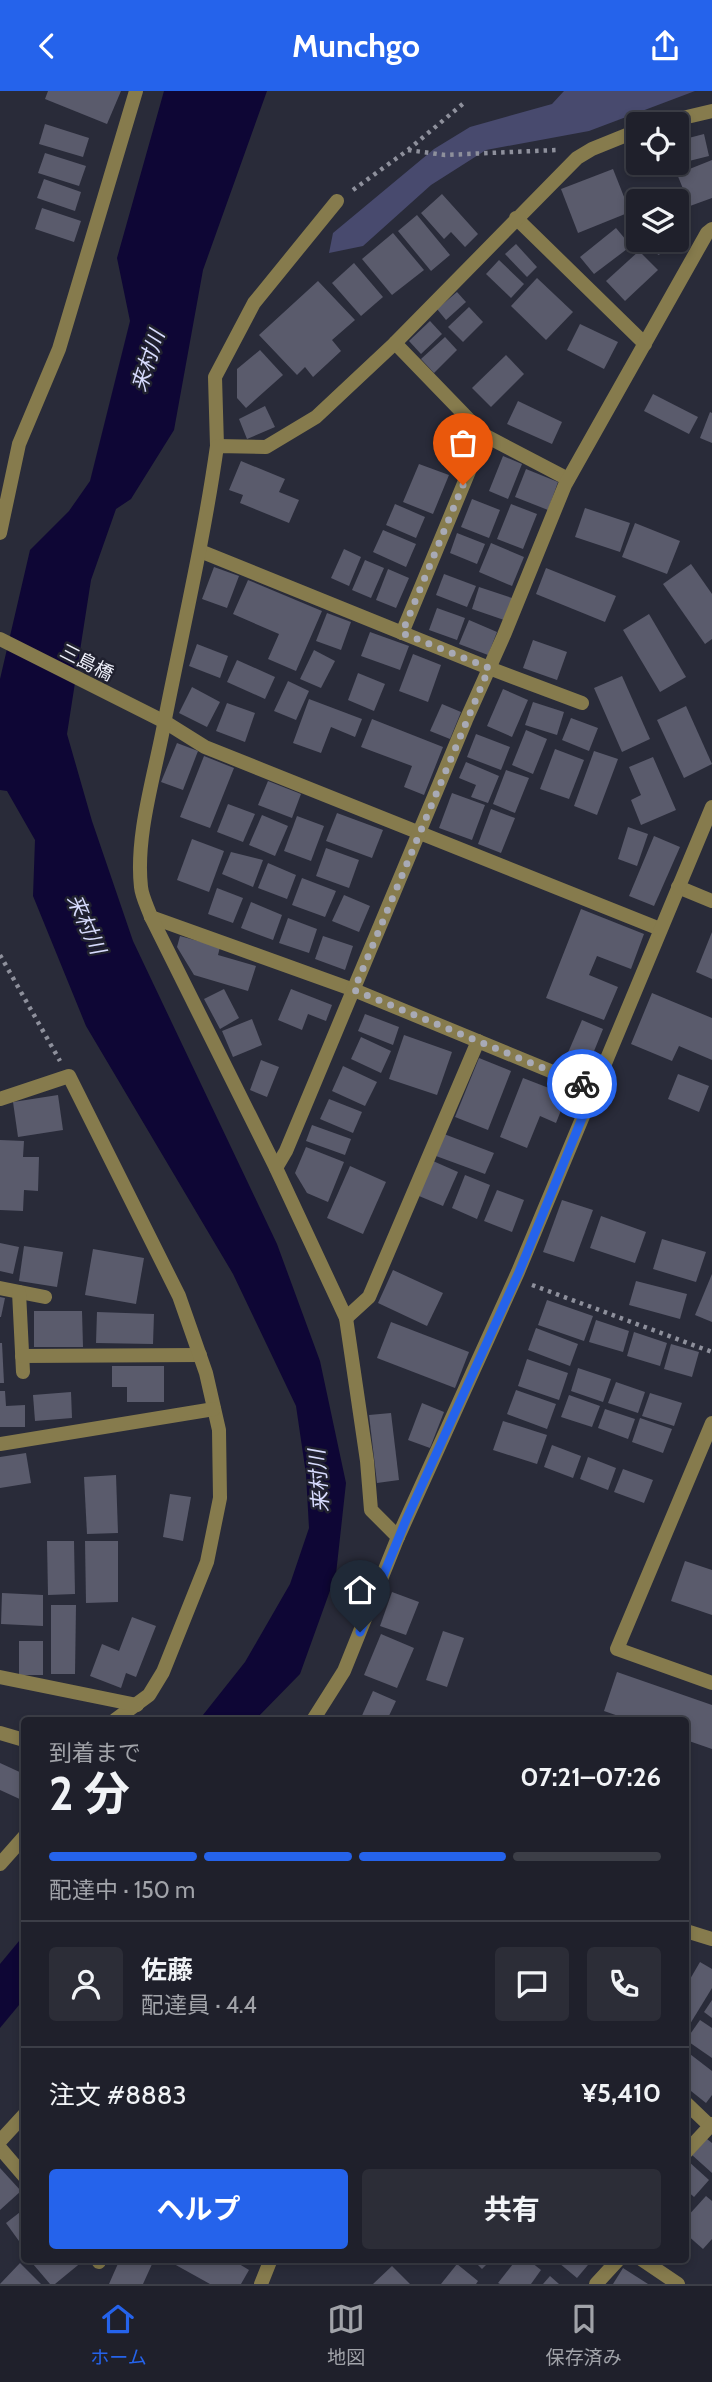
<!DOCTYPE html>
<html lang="ja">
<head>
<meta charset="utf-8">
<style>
  body { margin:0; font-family:Cabin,"Noto Sans JP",sans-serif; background:#2c2d37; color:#f1f3f6; height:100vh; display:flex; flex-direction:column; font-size:26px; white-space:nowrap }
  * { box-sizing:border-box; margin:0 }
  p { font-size:23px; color:#a1a3a9 }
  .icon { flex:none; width:38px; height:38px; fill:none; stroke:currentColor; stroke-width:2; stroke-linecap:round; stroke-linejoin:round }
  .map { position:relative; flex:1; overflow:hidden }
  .details { position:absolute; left:21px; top:1626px; width:668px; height:546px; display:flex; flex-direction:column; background:#1f202b; border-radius:7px; box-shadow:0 4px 10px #0003,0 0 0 2px #3c3e47 }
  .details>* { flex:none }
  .buttons { position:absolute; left:626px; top:21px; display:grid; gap:14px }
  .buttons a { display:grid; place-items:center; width:63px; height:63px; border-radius:7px; background:#1f202b; box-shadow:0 4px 10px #0003,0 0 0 2px #3c3e47; font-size:35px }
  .pin { position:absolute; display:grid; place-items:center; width:60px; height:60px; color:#fff; margin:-72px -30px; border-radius:50% 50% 50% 0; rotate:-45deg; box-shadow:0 0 7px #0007 }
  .pin .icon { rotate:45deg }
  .courier { position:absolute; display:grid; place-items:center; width:70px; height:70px; margin:-35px; border:5px solid #2563eb; border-radius:50%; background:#fff; color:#222; box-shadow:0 2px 9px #0007 }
  .headline em { font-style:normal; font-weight:700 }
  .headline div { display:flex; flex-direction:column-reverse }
  .headline { display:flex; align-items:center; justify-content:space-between; height:119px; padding:0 28px }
  h1 { font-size:46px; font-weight:700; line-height:52px }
  .bar { display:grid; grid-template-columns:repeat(4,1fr); gap:10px 7px; align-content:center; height:84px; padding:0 28px }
  .bar i { height:9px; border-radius:5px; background:#3c3e47 }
  .bar .current { background:#2563eb }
  .bar p { grid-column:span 4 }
  .line { display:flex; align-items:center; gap:18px; padding:0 28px; border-top:2px solid #3c3e47 }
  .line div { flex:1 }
  .round { display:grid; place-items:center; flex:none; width:74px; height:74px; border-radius:7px; background:#2c2d37 }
  .cta { display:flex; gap:14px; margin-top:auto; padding:14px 28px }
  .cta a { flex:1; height:80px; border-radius:7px; background:#2563eb; color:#fff; font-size:28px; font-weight:700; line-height:80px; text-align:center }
  .cta a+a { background:#2c2d37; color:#f1f3f6 }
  header { display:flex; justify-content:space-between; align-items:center; height:91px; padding:0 28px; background:#2563eb; color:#fff; font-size:32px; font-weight:700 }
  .tab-bar { display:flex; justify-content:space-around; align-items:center; height:98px; border-top:2px solid #3c3e47; background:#1f202b; font-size:19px; color:#a1a3a9 }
  .tab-bar a { display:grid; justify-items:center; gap:4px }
  .tab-bar .current { color:#2563eb }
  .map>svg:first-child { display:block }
</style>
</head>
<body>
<header><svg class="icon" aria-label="back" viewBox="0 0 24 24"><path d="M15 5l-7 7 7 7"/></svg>Munchgo<svg class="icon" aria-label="share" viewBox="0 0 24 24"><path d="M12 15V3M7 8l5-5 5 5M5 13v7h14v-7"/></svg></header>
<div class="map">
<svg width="712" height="2193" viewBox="0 0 712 2193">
  <rect width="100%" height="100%" fill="#292b39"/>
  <path fill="#484a6e" d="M564,0h131l-106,40 -103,19 -55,35 -68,61 -34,7 4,-20 101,-84 36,-22 82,-23z"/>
  <g fill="#0e0635">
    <path d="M164,0h103l-64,179 -29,160 -43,69 -15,10 -25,71 -24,154 25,87 41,120 144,303 43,117 26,122 -10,91 -36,100 -45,46h-56l46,-58 45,-78 19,-56 -3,-54 -10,-68 -63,-132 -147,-248 -53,-130 2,-56 -28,-49 -7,-1v-111l30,-129 39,-39 21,-30 40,-160 -13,-63z"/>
    <path d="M24,1844v64l-24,29v-64z"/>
  </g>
  <g fill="#5a5b6c">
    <path d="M48,0h73l-14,33 -62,-25z"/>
    <path d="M45,33l44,14 -6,19 -44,-13z"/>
    <path d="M704,43l5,22 -32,8v-23z"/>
    <path d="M45,62l41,13 -7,20 -41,-13z"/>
    <path d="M712,69v38l-22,8 -13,-32z"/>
    <path d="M613,78l17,43 -52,21 -17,-44z"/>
    <path d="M44,88l37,13 -6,19 -38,-13z"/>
    <path d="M442,103l36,40 -13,13 -14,-15 -7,7 -23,-26z"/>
    <path d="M42,117l39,13 -7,21 -39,-13z"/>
    <path d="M417,124l33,40 -19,16 -33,-40z"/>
    <path d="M677,130l10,22 -29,12 -6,-15h25z"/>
    <path d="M616,137l15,18 -37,28 -14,-17z"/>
    <path d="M393,142l31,37 -32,25 -30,-36z"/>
    <path d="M516,153l21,23 -10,10 -22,-23z"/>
    <path d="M639,160l19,19 -33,31 -19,-20z"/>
    <path d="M499,169l25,24 -13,14 -25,-24z"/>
    <path d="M354,172l29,34 -22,19 -29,-33z"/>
    <path d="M537,187l36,34 -27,28 -35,-34z"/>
    <path d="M318,190l37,39 -23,20 9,11 -28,26 -8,-10 -8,8 -38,-40z"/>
    <path d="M457,201l9,10 -20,18 -9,-11z"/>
    <path d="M469,216l14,15 -20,20 -15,-15z"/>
    <path d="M430,230l12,13 -21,20 -12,-13z"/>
    <path d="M580,233l38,18 -14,27 -37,-19z"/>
    <path d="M445,246l12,13 -23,23 -13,-14z"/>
    <path d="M260,259l23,25 -37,33 -9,-10v-29z"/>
    <path d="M506,264l18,19 -33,33 -19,-19z"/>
    <path d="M653,303l45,23 -9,17 -45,-23z"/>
    <path d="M518,310l44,21 -10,22 -45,-20z"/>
    <path d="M265,315l10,21 -28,12 -8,-20z"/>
    <path d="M710,321l2,1v30l-12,-5z"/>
    <path d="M503,365l19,8 -14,35 -19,-8z"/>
    <path d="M241,370l44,18 -6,13 20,8 -10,23 -49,-20 3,-8 -14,-5z"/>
    <path d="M419,373l30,11 -16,39 -30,-12z"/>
    <path d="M526,378l32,13 -10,28 -33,-13z"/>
    <path d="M472,408l28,11 -11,28 -28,-11z"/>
    <path d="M395,413l30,13 -9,21 -30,-13z"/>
    <path d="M511,413l26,10 -14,35 -26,-10z"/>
    <path d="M585,417l45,15 -10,29 -45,-15z"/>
    <path d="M635,432l45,18 -13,33 -45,-17z"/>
    <path d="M383,439l33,14 -10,23 -33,-15z"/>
    <path d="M457,442l28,11 -8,20 -27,-11z"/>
    <path d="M491,452l33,14 -12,29 -33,-14z"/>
    <path d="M344,458l17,8 -12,29 -18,-8z"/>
    <path d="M365,469l19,8 -13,30 -19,-8z"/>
    <path d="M691,473l21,30v45l-7,5 -42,-60z"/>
    <path d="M214,476l25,9 -12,32 -25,-9z"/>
    <path d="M546,477l70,28 -11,26 -69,-28z"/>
    <path d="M388,478l21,9 -13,30 -20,-8z"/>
    <path d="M444,483l32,12 -9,21 -31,-12z"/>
    <path d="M248,489l74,31 -26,60 -28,-12 11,-25 -46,-20z"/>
    <path d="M479,496l36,12 -8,22 -35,-12z"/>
    <path d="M437,517l28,10 -8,22 -28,-10z"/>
    <path d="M327,522l24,9 -10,28 -25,-9z"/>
    <path d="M649,523l37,63 -26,15 -37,-62z"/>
    <path d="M469,529l28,12 -9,23 -29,-11z"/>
    <path d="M370,541l39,14 -9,24 -39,-14z"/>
    <path d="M533,549l34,12 -10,28 -34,-12z"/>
    <path d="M197,553l31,12 -8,22 -31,-12z"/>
    <path d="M314,559l21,11 -14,27 -21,-9z"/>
    <path d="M413,563l28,11 -13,37 -29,-11z"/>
    <path d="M237,569l38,17 -10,22 -38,-17z"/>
    <path d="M358,582l27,11 -11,27 -26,-11z"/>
    <path d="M622,585l28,63 -28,13 -28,-64z"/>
    <path d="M288,590l21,10 -13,29 -22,-9z"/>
    <path d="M192,596l28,15 -13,25 -28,-14z"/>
    <path d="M503,598l25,11 -16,37 -25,-11z"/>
    <path d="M309,608l53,20 -7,18 -24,-10 -10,26 -28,-10z"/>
    <path d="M533,611l31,10 -7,23 -32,-10z"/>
    <path d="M227,612l28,10 -10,29 -29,-11z"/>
    <path d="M442,613l19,8 -11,27 -20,-8z"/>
    <path d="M686,615l26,58 -28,14 -27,-58z"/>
    <path d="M571,627l27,10 -9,23 -27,-11z"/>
    <path d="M372,628l71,28 -19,48 -20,-8 8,-21 -51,-19z"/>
    <path d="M526,639l21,9 -14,35 -21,-9z"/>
    <path d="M476,643l34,13 -9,23 -34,-13z"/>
    <path d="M177,652l21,8 -15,39 -22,-8z"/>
    <path d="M555,658l29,11 -15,39 -29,-10z"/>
    <path d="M594,660l24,8 -21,56 -23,-9z"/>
    <path d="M204,665l30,12 -24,60 -30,-11z"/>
    <path d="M653,666l23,53 -35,15 -10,-25 10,-5 -12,-28z"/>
    <path d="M466,671l33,14 -11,27 -17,-6 5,-12 -17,-7z"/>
    <path d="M506,679l23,8 -14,35 -22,-9z"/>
    <path d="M268,690l33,13 -9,24 -34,-13z"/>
    <path d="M452,702l33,12 -13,35 -33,-12z"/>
    <path d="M228,713l27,10 -12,28 -26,-10z"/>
    <path d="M491,718l24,9 -14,35 -23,-9z"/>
    <path d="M337,722l46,17 -11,28 -46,-17z"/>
    <path d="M262,724l26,11 -13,30 -26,-11z"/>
    <path d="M297,725l27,10 -13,35 -27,-10z"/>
    <path d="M628,736l20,7 -11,32 -19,-7z"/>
    <path d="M654,745l26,11 -26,59 -25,-10z"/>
    <path d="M192,748l32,12 -15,41 -32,-12z"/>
    <path d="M326,757l33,12 -10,28 -33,-12z"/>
    <path d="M231,761l32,8 -10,27 -31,-13z"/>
    <path d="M268,772l28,12 -9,24 -29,-11z"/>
    <path d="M302,787l34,13 -11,26 -33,-12z"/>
    <path d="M217,797l26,10 -10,25 -25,-9z"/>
    <path d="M344,804l26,11 -11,26 -27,-11z"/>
    <path d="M251,811l31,13 -9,25 -32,-12z"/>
    <path d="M581,818l63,25 -13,35 -34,-13 -8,19 29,12 -14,33 -58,-22z"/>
    <path d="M288,827l29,11 -8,24 -30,-10z"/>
    <path d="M712,841v47l-16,-7z"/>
    <path d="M180,845l40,11 -2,8 38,11 -8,25 -54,-16 -17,-28z"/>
    <path d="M323,845l30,10 -8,24 -30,-11z"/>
    <path d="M224,898l15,29 -19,11 -16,-30z"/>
    <path d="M291,898l41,16 -6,16 -18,-7 -6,16 -24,-10z"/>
    <path d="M652,902l60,25v42l-33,-14 -7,15 -41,-17z"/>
    <path d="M365,923l34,13 -6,18 -35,-14z"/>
    <path d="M252,928l10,26 -29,12 -11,-26z"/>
    <path d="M582,929l21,9 -17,42 -22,-9z"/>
    <path d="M404,944l48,17 -15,43 -48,-16z"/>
    <path d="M361,946l30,14 -10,22 -30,-14z"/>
    <path d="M479,967l32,13 -23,59 -33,-13z"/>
    <path d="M261,969l18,7 -12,30 -17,-7z"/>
    <path d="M343,975l34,16 -12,24 -33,-15z"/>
    <path d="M678,983l31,12 -10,26 -31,-13z"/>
    <path d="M523,987l44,17 -11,28 -16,-7 -13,32 -27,-11z"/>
    <path d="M58,1004l5,35 -45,7 -5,-35z"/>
    <path d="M329,1008l33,13 -9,21 -33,-14z"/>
    <path d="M312,1034l39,14 -6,16 -39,-14z"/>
    <path d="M444,1043l50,19 -9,21 -49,-18z"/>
    <path d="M0,1049l24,1 -1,16h16l-1,34 -14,-1 -1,21 -23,-1z"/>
    <path d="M306,1056l38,15 -16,40 -21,-9 -12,-20z"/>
    <path d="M433,1070l25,11 -15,34 -24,-10z"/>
    <path d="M350,1075l36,16 -23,52 -36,-16z"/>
    <path d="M465,1084l25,10 -13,34 -25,-11z"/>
    <path d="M497,1099l27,10 -12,32 -28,-11z"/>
    <path d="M562,1109l31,10 -19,52 -31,-10z"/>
    <path d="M601,1125l45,16 -11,31 -45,-15z"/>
    <path d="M662,1148l44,13 -10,30 -43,-13z"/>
    <path d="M0,1152l19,4 -6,27 -13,-3z"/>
    <path d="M24,1155l39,6 -6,35 -38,-6z"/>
    <path d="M93,1158l51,9 -8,46 -51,-9z"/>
    <path d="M393,1179l50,23 -16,33 -49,-23z"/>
    <path d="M712,1183v48l-17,-7z"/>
    <path d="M636,1190l51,13 -7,25 -51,-14z"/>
    <path d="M0,1206l5,1 -4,19h-1z"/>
    <path d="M547,1209l46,16 -9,25 -46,-16z"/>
    <path d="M34,1220h48l1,36h-49z"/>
    <path d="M97,1221l57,2 -1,30 -57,-1z"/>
    <path d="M596,1229l33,11 -6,21 -34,-10z"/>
    <path d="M391,1231l78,30 -14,36 -78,-30z"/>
    <path d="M536,1237l42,16 -8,22 -42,-16z"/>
    <path d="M634,1241l33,11 -7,23 -33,-10z"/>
    <path d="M0,1252h2l2,40h-4z"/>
    <path d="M671,1253l28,8 -7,25 -28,-8z"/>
    <path d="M527,1268l41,14 -9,27 -41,-14z"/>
    <path d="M112,1275h52v36h-37v-15h-15z"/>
    <path d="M578,1277l33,11 -8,23 -32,-11z"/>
    <path d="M616,1291l29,10 -7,21 -30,-10z"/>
    <path d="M516,1299l40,14 -9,25 -40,-15z"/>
    <path d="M0,1300h5l1,15 19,-1v22h-25z"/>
    <path d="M71,1301l1,26 -37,3 -2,-26z"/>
    <path d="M650,1302l32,10 -8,23 -32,-10z"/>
    <path d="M569,1304l31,11 -8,21 -31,-10z"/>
    <path d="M422,1312l22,9 -14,36 -22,-8z"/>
    <path d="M605,1318l30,10 -7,20 -30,-11z"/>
    <path d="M391,1322l8,67 -22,3 -8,-68z"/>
    <path d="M640,1327l32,11 -9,24 -31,-11z"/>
    <path d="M503,1330l44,14 -10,29 -44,-14z"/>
    <path d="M552,1354l29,11 -8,22 -29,-11z"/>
    <path d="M26,1362l5,30 -31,5v-31z"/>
    <path d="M588,1366l28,11 -8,22 -28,-11z"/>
    <path d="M623,1378l30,11 -9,23 -30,-11z"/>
    <path d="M116,1384l2,58 -31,1 -3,-57z"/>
    <path d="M170,1403l21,3 -8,44 -20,-4z"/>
    <path d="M47,1450h27l1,53 -27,1z"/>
    <path d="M85,1450h33v61l-32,1z"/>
    <path d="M685,1470l27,9v45l-41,-14z"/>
    <path d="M392,1501l27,10 -13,33 -26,-9z"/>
    <path d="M2,1502l41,2v31l-42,-2z"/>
    <path d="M51,1514h25l-1,69h-24z"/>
    <path d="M132,1526l24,9 -20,51 -10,-4 -5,15 -31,-12 12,-32 17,7z"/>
    <path d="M443,1540l21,7 -17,49 -21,-7z"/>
    <path d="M381,1543l33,14 -17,40 -33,-13z"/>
    <rect x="19" y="1550" width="24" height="34"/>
    <path d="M617,1581l95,33v44l-26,-9v-20h-56l-26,-9z"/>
    <path d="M373,1600l23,10 -9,19h-27z"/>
    <path d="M0,1672l24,11v27l-24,-11z"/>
    <path d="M700,1871l12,7v19l-22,36 -4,-2v-36z"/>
    <path d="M712,1909v18l-8,-6z"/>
    <path d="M700,1929l12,8v30l-26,-18z"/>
    <path d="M686,1960l26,20v24l-6,8 -20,-16z"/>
    <path d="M707,2048l5,4v30l-20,-18z"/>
    <path d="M688,2070l21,19 -15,17 -8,-7z"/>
    <path d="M0,2077l21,23 -21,19z"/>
    <path d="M706,2105l6,5v38l-9,10 -17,-15v-16z"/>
    <path d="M24,2118v39l-18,-25z"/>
    <path d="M39,2168h43l1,2 -28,23h-5l-17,-20z"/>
    <path d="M120,2168h26l7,3 -10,22h-34z"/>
    <path d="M165,2168h66l18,11 -8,14h-31z"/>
    <path d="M472,2168h20l-10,10z"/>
    <path d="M517,2168h10l14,11 -10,14h-31l-2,-1z"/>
    <path d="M563,2168h30l-16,19 -18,-15z"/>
    <path d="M20,2172l21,21h-41z"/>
    <path d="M457,2173l21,17 -2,3h-35z"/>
    <path d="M392,2175l18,18h-37z"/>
    <path d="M623,2177l25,16h-35z"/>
    <path d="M550,2185l9,8h-16z"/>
  </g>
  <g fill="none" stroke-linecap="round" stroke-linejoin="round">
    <g stroke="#8e909c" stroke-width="4.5" stroke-dasharray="3.5 5" stroke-linecap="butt">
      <path d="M408,59l37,5 111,-5"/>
      <path d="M353,99l55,-40 57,-48"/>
      <path d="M0,864l60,106"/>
      <path d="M532,1194l180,67"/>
    </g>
    <g stroke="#867b4d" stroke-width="14">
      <path d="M217,355l-2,-69 39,-74 83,-102"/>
      <path d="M0,1197l45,9"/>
      <path d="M19,1201l4,80"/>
      <path d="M22,1265l178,-1"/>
      <path d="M686,2012l24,23"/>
      <path d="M0,2057l24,28"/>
      <path d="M97,2168l2,3"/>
    </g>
    <g stroke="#867b4d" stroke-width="14">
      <path d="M657,33l55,-13"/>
      <path d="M516,127l129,126"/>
      <path d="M395,252l89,92 84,44"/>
      <path d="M0,442l19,-89 40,-95 77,-258"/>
      <path d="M200,460l289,117 93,35"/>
      <path d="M402,542l82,-198"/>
      <path d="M0,548l165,83 40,25 455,182"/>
      <path d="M678,796l34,14"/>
      <path d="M151,826l203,73 240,99"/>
      <path d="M0,1008l69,-23 110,220 27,77 13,57 1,68 -13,64 -44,110 -14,23 -34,25"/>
      <path d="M276,1077l10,-17 180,-431 38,-85 61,-150 142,-252 5,-4"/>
      <path d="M346,1227l23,-21 109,-256"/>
      <path d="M712,1332l-95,226 95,34"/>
      <path d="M0,1353l214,-35"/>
      <path d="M398,1446l-27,-27 -4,-49 -21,-143 -70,-150 -125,-251c-3,-9 -9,-20 -10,-30 -6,-53 15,-116 24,-168 18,-91 39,-181 52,-273l49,1 50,-30 79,-74 182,-185 15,-9 47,-19"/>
      <path d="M0,1586l137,28"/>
      <path d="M313,1629l31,-49 54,-134 120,-265 194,-465"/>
      <path d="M0,1773l24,-27"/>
      <path d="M0,2050l24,-26"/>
      <path d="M686,2061l26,-28"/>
      <path d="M641,2168l37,25"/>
      <path d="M261,2193l10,-25"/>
      <path d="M596,2193l23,-25"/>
    </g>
    <g stroke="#867b4d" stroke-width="14">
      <path d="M0,1642l24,7"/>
      <path d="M686,1840l26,8"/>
    </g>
  </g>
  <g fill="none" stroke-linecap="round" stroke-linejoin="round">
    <path stroke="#a8aab6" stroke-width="7" stroke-dasharray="0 12.6" d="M463,394l-61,148 87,35 -135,322 228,94"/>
    <path stroke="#2563eb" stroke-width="9" d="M360,1541l46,-112 113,-248 75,-183 -12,-5"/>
  </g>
  <g text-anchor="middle" stroke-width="5" stroke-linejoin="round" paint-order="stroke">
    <g font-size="19" fill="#edeff9" stroke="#20212f">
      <text transform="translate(87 571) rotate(27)" y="7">三島橋</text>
    </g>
    <g font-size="21" font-style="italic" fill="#d7dbfd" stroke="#20212f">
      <text transform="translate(148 270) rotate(-72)" y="7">来村川</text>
      <text transform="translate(86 833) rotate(66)" y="7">来村川</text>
      <text transform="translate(319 1390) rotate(-94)" y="7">来村川</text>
    </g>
  </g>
</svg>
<div class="buttons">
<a><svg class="icon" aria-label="locate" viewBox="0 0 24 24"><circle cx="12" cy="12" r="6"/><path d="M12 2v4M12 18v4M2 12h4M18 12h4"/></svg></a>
<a><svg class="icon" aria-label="layers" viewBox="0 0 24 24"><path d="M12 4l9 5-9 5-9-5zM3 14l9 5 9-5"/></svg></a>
</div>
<div class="pin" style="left:463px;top:394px;background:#ea580c"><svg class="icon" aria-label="bag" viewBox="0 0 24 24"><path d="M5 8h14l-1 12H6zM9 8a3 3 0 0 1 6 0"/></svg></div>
<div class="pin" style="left:360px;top:1541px;background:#1f2937"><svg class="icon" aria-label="home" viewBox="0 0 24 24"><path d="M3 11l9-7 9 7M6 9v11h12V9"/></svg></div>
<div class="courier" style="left:582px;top:993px"><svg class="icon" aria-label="bike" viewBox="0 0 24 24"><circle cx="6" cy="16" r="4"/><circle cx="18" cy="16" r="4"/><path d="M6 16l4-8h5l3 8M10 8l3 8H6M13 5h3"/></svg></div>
<section class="details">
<div class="headline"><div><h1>2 分</h1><p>到着まで</p></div><em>07:21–07:26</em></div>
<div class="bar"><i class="current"></i><i class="current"></i><i class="current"></i><i></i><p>配達中 · 150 m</p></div>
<div class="line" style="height:126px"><a class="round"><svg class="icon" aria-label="person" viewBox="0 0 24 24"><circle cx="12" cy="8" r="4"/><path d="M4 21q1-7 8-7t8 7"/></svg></a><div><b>佐藤</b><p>配達員 · 4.4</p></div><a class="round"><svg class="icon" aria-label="chat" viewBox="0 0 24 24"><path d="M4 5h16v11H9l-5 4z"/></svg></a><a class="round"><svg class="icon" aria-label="phone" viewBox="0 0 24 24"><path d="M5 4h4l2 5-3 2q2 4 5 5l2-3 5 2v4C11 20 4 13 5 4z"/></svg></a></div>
<div class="line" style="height:91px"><div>注文 #8883</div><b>¥5,410</b></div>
<div class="cta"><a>ヘルプ</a><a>共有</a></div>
</section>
</div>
<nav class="tab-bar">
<a class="current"><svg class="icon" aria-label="home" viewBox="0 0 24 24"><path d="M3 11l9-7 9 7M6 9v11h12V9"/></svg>ホーム</a>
<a><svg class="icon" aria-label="map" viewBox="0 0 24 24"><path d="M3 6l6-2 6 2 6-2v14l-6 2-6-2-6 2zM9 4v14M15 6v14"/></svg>地図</a>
<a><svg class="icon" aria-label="saved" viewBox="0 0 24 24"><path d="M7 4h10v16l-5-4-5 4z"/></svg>保存済み</a>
</nav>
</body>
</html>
